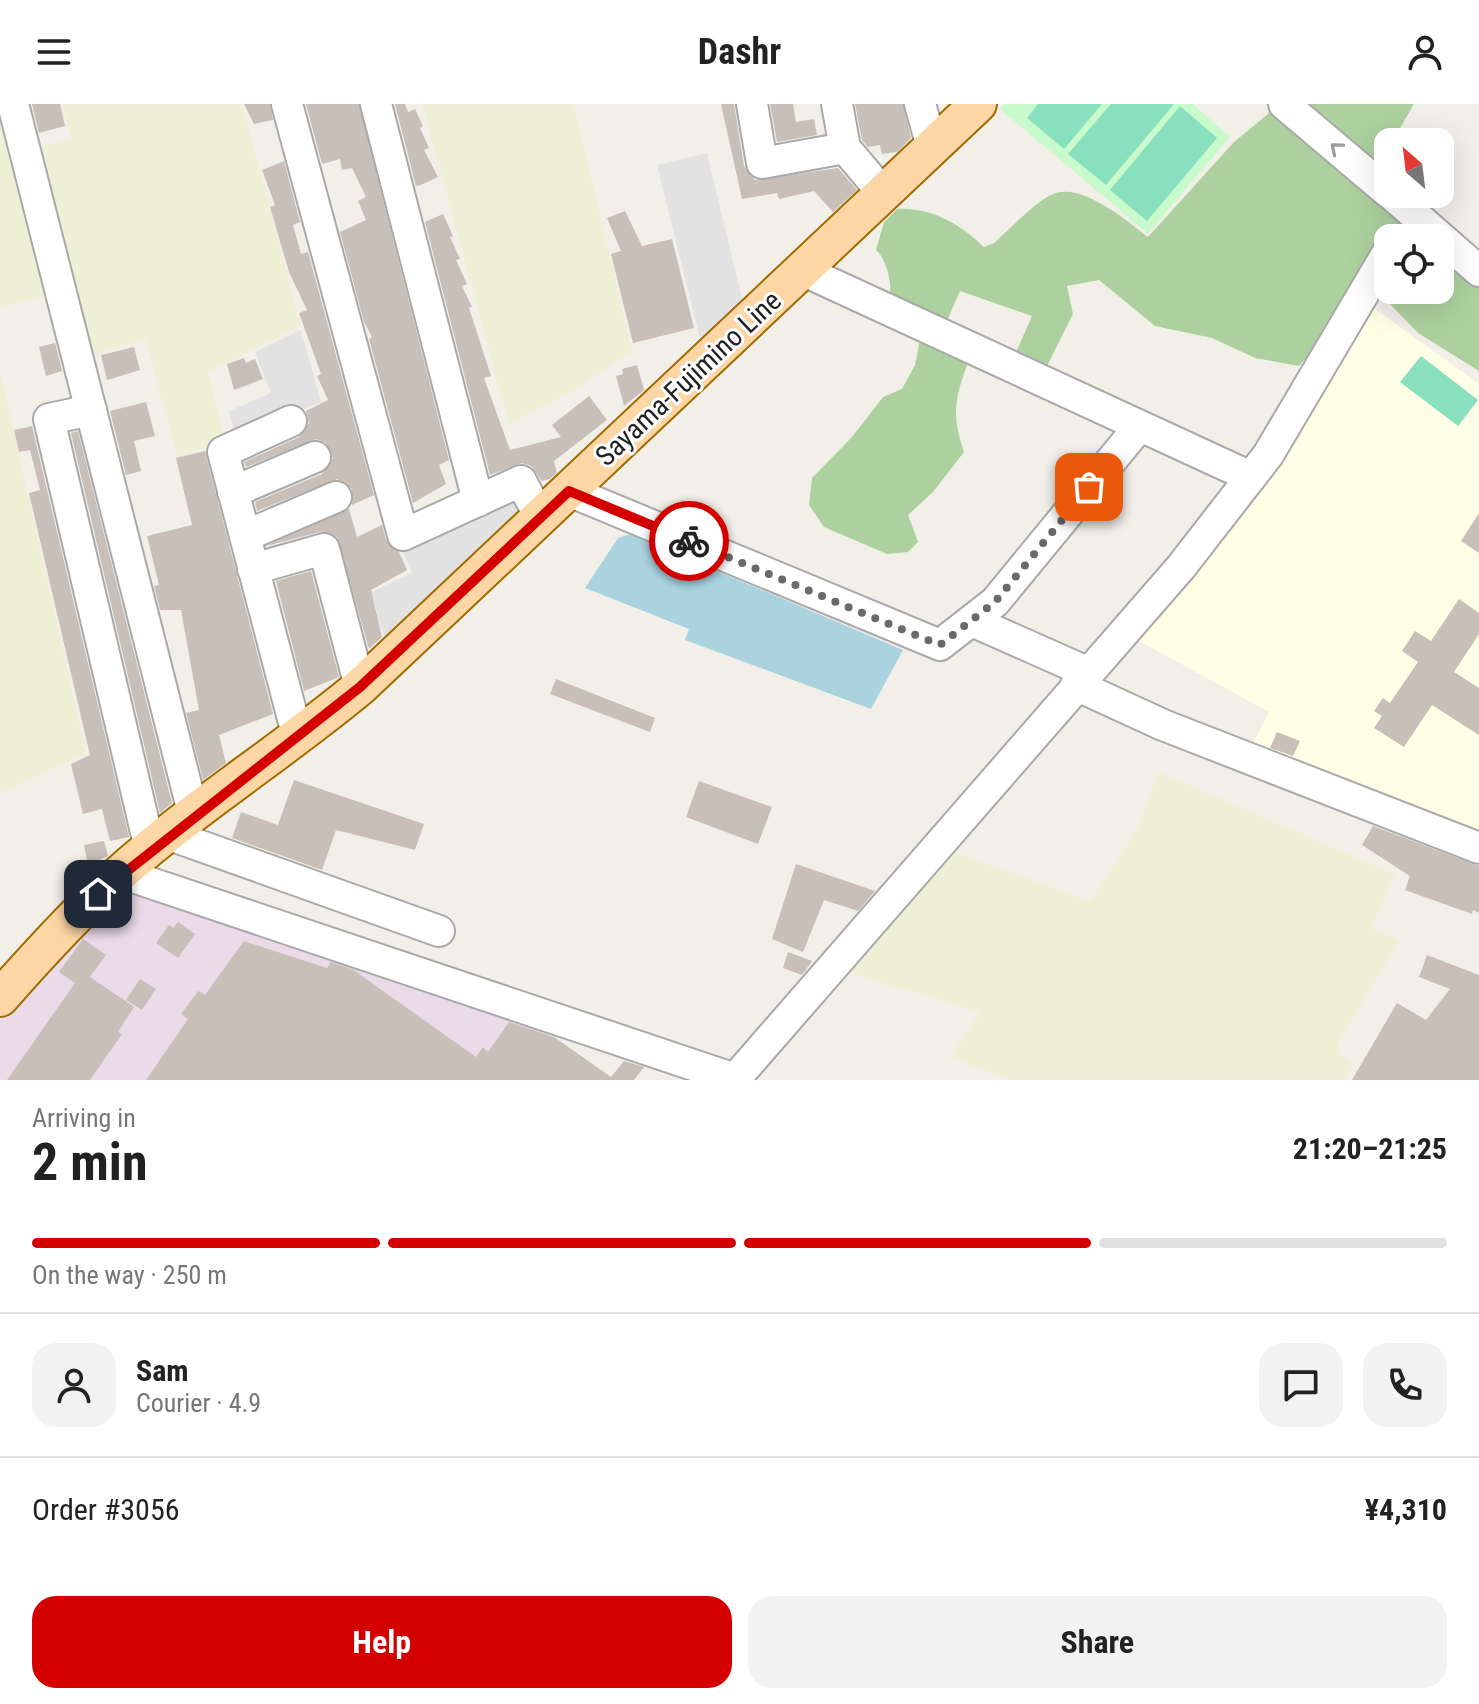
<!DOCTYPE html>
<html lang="en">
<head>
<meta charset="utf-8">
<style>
  body { margin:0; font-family:"Roboto Condensed",sans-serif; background:#f2f2f2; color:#222; height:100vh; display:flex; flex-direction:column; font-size:30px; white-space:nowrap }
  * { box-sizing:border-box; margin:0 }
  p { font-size:26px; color:#767676 }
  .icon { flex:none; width:44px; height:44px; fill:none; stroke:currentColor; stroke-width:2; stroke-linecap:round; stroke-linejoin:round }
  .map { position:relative; height:976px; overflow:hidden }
  .side { display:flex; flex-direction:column; background:#fff; flex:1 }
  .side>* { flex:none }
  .needle { width:52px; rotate:332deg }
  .buttons { position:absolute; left:1374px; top:24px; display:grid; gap:16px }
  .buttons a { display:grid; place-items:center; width:80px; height:80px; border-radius:16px; background:#fff; box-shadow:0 8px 32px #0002; font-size:40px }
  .pin { position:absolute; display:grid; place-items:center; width:68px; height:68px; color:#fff; margin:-34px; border-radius:16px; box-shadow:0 4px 12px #0006 }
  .courier { position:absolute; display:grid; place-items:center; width:80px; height:80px; margin:-40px; border:6px solid #d40000; border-radius:50%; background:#fff; color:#222; box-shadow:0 2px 10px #0007 }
  .overview em { font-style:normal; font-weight:700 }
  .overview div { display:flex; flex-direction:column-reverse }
  .overview { display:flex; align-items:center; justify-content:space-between; height:136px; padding:0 32px }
  h1 { font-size:52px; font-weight:700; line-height:60px }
  .bar { display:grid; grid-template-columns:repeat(4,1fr); gap:12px 8px; align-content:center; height:96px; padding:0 32px }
  .bar i { height:10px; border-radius:6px; background:#e0e0e0 }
  .bar .active { background:#d40000 }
  .bar p { grid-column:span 4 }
  .line { display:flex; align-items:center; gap:20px; padding:0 32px; border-top:2px solid #e0e0e0 }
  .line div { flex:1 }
  .round { display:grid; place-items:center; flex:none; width:84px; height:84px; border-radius:24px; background:#f2f2f2 }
  .cta { display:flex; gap:16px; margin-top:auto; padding:16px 32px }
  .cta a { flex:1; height:92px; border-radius:24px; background:#d40000; color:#fff; font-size:32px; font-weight:700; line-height:92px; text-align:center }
  .cta a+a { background:#f2f2f2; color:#222 }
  header { display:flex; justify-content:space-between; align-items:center; height:104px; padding:0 32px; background:#fff; font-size:36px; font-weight:700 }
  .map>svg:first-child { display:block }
</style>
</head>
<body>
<header><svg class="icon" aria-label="menu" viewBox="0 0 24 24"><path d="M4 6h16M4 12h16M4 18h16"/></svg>Dashr<svg class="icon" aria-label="person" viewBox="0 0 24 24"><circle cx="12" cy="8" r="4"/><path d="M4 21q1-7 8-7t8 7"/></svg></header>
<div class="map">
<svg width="1479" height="976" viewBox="0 0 1479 976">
  <rect width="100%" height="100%" fill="#f2efe9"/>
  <path fill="#ebdbe8" d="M125,782l431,139 -40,55h-516v-60l70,-83z"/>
  <path fill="#ffffe5" d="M1368,200l111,80v452l-228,-88 18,-36 -137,-75z"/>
  <g fill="#eef0d5">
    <path d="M62,0h180l59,222 -93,46 17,68 -48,17 -31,-117 -62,17 -51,-209 38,-9z"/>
    <path d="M422,0h152l58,247 -60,40 -63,33z"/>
    <path d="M0,4l54,185 -54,15z"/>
    <path d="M0,267l86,382 -86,41z"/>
    <path d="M1158,668l237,102 -24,55 29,11 -62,103 1,10 16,11 -10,16h-336l-59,-23 30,-45 -140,-42 105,-122 145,53 48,-74z"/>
  </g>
  <path fill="#add19e" d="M1272,0h142l-22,38h-4l-9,27 47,69h-38v52h52v-41l39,32v90l-61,-38 -30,-31 -35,-15 -25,46 -29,33 -44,-8 -43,-20 -57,-12 -56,-46 -32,6 6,28 -27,54 -27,-11 -2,-7 15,-34 -72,-25 -14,32 22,39c-13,37 -17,52 -4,90l-31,40 -25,23 10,27 -10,10 -21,2 -63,-27 -15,-22 3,-27 40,-41 31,-40 19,-8 13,-24 5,-25 -30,-47c2,-12 -5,-36 -14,-43l8,-28 13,-13c34,-2 63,15 87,38l10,-4c15,-13 42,-42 59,-49 29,-12 74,27 95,43l86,-95 34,-28z"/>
  <path fill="#c8facc" d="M1005,0h188l37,33 -82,97 -148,-125z"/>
  <g fill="#88e0be">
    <path d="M1038,0h64l-38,45 -37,-31z"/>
    <path d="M1111,0h63l-68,81 -38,-31z"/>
    <path d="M1180,2l37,32 -70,83 -37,-31z"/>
    <path d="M1421,252l57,44 -20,26 -58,-44z"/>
  </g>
  <g fill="#e2e2e2">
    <path d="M707,49l37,154 -42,39 -45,-181z"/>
    <path d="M301,226l20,72 -85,38 -7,-29 42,-18 -16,-41z"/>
    <path d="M515,392l9,16 -138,132 -15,-52 41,-19 -11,-26z"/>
  </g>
  <path fill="#aad3df" d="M630,430l273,116 -32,59 -186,-69 4,-11 -104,-41 33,-50z"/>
  <g fill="#c7bfb8">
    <path d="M32,0h28l5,22 -26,7z"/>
    <path d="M244,0h26l3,16 -19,4z"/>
    <path d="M306,0h53l90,356 -10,5 7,19 -33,19 -44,-164 3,-2 -8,-15 -24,-90 26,-12 -8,-19 8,-4 -14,-29 -10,2 -2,-11 -18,5z"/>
    <path d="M395,0h10l3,8 7,-3 8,17 -3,2 9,20 -5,2 14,27 -17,8 -5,1z"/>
    <path d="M721,0h13l10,62 11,14 83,-12 19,22 -24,22 -19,-21 -35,8 -2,-6 -35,6z"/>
    <path d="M770,0h23l3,18 18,-3 3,16 -40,7z"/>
    <path d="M855,0h48l8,34 -14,14 -15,2 -2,-9 -12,2 -6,-7z"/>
    <path d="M284,57l16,61 -7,3 8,29 7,-2 66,243 -22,10v-16l-15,-10 -80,32 -2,-9 67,-28 11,-16 -7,-15 -10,-4 -70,28 -2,-5 55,-25 10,-14 -3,-12 22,-11 -11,-24 4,-2 -22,-61 8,-3 -18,-38 -19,-65 5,-2 -13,-35z"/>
    <path d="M625,107l17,35 30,-7 22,89 -61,15 -22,-89 10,-3 -14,-33z"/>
    <path d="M443,110l10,22 -3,1 10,22 -4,1 11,24 -5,2 10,21 -3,1 22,68 -7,2 26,72 51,-13 -9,-12 37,-29 18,24 -53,41 3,12 -7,6 -8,2 -11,-15 -9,-3 -32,12 -65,-253z"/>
    <path d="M55,239l7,28 -16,5 -7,-29z"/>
    <path d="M134,243l6,23 -33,10 -6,-25z"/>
    <path d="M244,254l2,5 9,-4 8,20 -29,11 -7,-26z"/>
    <path d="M637,261l7,25 -20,16 -8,-30 7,-2 -1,-5z"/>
    <path d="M146,298l9,34 -21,5 7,30 -15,4 -16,-64z"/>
    <path d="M32,322l97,411 -19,4 -8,-32 -19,5 -12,-50 19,-9 -61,-262 11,-3 -10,-40 -11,2 -5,-22z"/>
    <path d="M78,327l94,372 -12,10 -89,-380z"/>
    <path d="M205,347l68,263 -54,21 7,28 -23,17 -17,-67 13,-3 -18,-100h-21l-6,-24 5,-1 -12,-49 45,-11 -16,-67z"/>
    <path d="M349,405l8,28 25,-12 4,15 13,12 8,18 -36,20 11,47 -13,12 -32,-112 -17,-5 -54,14z"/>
    <path d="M1479,409v40l-18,-12z"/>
    <path d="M311,467l28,106 -35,14 -28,-110z"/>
    <path d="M1459,495l20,14v21l-25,38 25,16v47l-47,-30 -28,42 -30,-19 8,-12 -8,-5 9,-13 7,5 28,-41 -16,-11 13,-20 16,10z"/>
    <path d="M556,575l99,39 -5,14 -100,-38z"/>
    <path d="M1277,628l23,9 -7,15 -23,-8z"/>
    <path d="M294,676l130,44 -9,26 -79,-20 -14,40 -90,-32 9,-26 37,13z"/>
    <path d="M699,677l73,26 -14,37 -72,-27z"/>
    <path d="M1373,722l106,40v47l-6,-3 -1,4 -67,-24 5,-14 -48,-31z"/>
    <path d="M104,737l4,15 -20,9 -4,-20z"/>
    <path d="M796,760l79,27 -17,20 -34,-11 -21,52 -31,-13z"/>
    <path d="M178,818l17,12 -17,24 -22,-15 13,-18 4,3z"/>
    <path d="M83,835l23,16 -16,22 44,30 -16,25 4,2 -32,46h-83l68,-97 -16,-11z"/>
    <path d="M244,837l83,27 4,-6 21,7 124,88 7,-10 5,5 21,-30 45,15 57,40 13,-16 20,6 -10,13h-488l42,-61 -7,-5 17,-23 7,4z"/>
    <path d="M788,848l24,9 -10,14 -19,-7z"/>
    <path d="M1427,851l52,20v105h-127l45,-77 29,17 24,-31 -31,-12z"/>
    <path d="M140,875l16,10 -14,21 -16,-10z"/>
  </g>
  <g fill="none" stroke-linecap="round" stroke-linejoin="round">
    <defs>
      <g id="minor">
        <path d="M13,0l181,712"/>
        <path d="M287,0l116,431 118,-54 20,38"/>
        <path d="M376,0l102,397"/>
        <path d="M752,0l10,59 83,-15"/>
        <path d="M837,0l8,44 38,45"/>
        <path d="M920,0l12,43"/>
        <path d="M1284,0l104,88"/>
        <path d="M1391,90l88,77"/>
        <path d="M802,166l449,207"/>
        <path d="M91,306l-42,9 101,430"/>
        <path d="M291,317l-68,31 75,286"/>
        <path d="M569,387l371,154 55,-43 143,-174"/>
        <path d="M233,388l82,-35"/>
        <path d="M245,432l91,-39"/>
        <path d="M253,465l71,-20 36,138"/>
        <path d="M972,517l115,51"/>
        <path d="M1076,581l87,40 316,123"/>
        <path d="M170,731l269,96"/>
        <path d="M121,769l617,207"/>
        <path d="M735,975l446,-512 87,-112 120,-203"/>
      </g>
      <path id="major" d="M0,894c38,-43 76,-85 118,-123 76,-68 164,-123 242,-188l618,-583"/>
    </defs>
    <use href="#minor" stroke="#a9a9a9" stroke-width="34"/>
    <use href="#major" stroke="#a06b00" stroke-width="40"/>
    <use href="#minor" stroke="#fff" stroke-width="30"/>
    <use href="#major" stroke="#fcd6a4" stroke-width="36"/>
  </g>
  <defs><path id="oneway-chevron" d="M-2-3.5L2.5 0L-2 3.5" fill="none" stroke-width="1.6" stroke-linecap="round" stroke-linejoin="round" transform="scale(2)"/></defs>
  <use stroke="#9c9c9c" href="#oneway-chevron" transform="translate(1336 44) rotate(-140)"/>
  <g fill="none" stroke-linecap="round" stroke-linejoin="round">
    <path stroke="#6b6a68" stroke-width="8" stroke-dasharray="0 14.4" d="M689,437l251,104 55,-43 94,-115"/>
    <path stroke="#d40000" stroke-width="10" d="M98,790l262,-207 209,-196 120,50"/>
  </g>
  <g text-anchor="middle" stroke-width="6" stroke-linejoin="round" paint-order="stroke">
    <g font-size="28" fill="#222" stroke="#fff">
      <text transform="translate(688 274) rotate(-43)" y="10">Sayama-Fujimino Line</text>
    </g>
  </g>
</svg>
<div class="buttons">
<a><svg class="needle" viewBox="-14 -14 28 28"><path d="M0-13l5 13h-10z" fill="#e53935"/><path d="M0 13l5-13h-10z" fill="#767676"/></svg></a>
<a><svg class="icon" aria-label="locate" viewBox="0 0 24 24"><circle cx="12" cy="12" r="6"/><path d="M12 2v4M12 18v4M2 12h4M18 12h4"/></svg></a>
</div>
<div class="pin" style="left:1089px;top:383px;background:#ea580c"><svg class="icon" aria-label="bag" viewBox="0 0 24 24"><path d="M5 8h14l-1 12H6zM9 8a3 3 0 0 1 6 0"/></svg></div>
<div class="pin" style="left:98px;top:790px;background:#1f2937"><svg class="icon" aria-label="home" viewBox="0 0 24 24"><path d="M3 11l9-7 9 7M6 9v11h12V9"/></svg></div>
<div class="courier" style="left:689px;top:437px"><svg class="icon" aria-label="bike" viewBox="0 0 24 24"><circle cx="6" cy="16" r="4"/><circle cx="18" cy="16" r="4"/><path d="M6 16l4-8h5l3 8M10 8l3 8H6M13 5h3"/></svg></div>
</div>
<section class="side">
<div class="overview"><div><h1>2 min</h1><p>Arriving in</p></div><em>21:20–21:25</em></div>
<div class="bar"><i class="active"></i><i class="active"></i><i class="active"></i><i></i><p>On the way · 250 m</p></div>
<div class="line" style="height:144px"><a class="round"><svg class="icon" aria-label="person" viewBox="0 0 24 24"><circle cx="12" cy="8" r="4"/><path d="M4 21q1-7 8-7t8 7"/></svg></a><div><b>Sam</b><p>Courier · 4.9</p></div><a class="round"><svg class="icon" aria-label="chat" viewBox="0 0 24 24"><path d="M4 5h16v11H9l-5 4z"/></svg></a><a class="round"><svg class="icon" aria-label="phone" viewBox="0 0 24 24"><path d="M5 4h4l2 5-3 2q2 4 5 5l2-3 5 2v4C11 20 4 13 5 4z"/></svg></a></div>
<div class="line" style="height:104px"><div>Order #3056</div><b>¥4,310</b></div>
<div class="cta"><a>Help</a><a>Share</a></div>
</section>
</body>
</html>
